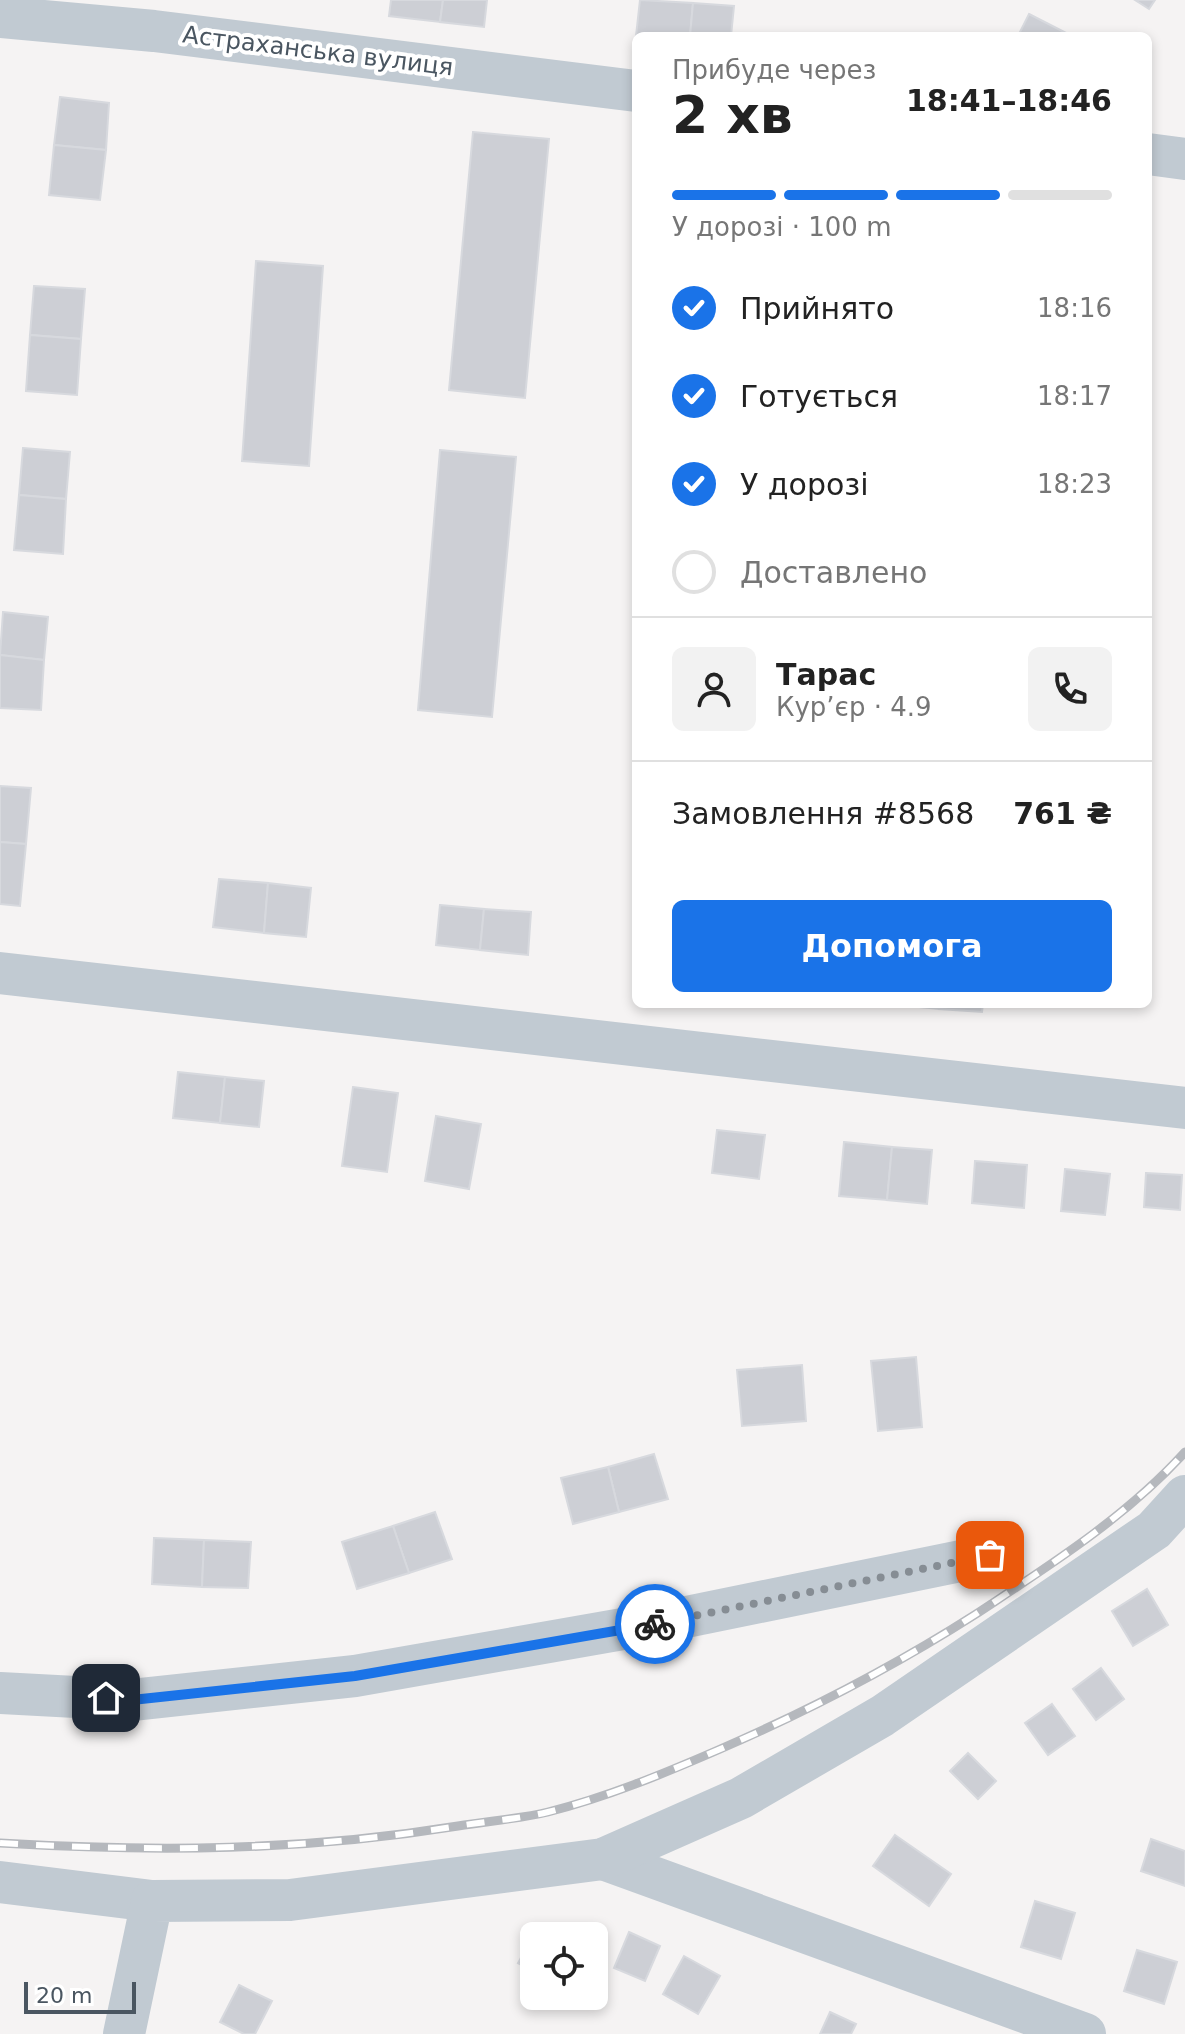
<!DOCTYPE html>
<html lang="uk">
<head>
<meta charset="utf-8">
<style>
  body { margin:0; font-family:"DejaVu Sans",sans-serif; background:#f2f2f2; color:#222; height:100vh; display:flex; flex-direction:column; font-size:30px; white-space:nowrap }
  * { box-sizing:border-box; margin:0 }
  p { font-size:26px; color:#767676 }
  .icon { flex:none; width:44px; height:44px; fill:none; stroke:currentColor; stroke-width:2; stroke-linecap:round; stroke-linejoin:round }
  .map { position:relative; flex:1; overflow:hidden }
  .details { position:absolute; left:632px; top:32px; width:520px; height:976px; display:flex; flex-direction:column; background:#fff; border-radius:12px; box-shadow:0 4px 12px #0003 }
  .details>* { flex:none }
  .buttons { position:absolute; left:520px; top:1922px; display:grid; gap:16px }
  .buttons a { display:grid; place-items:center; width:88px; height:88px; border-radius:12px; background:#fff; box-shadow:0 4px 12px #0003; font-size:40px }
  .scale { position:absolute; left:24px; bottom:20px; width:112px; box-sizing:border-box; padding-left:8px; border:4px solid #4a5661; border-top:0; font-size:22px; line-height:28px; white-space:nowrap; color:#4a5661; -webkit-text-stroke:6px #fff; paint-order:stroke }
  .pin { position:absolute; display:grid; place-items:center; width:68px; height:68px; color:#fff; margin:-34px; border-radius:16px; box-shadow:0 4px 12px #0006 }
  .courier { position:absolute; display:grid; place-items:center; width:80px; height:80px; margin:-40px; border:6px solid #1a73e8; border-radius:50%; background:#fff; color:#222; box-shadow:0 2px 10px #0007 }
  .headline em { font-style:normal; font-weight:600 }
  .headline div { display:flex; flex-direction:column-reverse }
  .headline { display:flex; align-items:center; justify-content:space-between; height:136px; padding:0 40px }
  h1 { font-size:52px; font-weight:600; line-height:60px }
  .bar { display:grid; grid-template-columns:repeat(4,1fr); gap:12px 8px; align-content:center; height:96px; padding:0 40px }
  .bar i { height:10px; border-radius:6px; background:#e0e0e0 }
  .bar .active { background:#1a73e8 }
  .bar p { grid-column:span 4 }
  .line { display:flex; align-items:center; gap:20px; padding:0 40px; border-top:2px solid #e0e0e0 }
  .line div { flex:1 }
  .round { display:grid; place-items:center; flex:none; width:84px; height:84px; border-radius:12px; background:#f2f2f2 }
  ol { padding:0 40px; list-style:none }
  li { display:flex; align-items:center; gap:24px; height:88px }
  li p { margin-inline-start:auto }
  li .icon { padding:8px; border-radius:50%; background:#1a73e8; color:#fff; stroke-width:4 }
  li:last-child { color:#767676 }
  li i { width:44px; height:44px; border:4px solid #e0e0e0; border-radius:50% }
  .button { display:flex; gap:16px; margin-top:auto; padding:16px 40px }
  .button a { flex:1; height:92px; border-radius:12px; background:#1a73e8; color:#fff; font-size:32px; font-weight:600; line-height:92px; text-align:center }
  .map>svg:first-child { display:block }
</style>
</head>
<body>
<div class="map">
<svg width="1185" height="2034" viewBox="0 0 1185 2034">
  <rect width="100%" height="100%" fill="#f5f3f3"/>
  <g fill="#cdcfd5" stroke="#d7d9de" stroke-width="2">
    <path d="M391,0h52l-3,22 -51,-6z"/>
    <path d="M443,0h44l-3,27 -44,-5z"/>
    <path d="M640,0l53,3 -3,33h-54z"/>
    <path d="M1135,0h20l-6,9z"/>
    <path d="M693,3l41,3 -3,30h-41z"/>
    <path d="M1029,14l43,22h-54z"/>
    <path d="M60,97l49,6 -3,47 -52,-5z"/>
    <path d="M473,132l76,7 -24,259 -76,-8z"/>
    <path d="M54,145l52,5 -6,50 -51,-5z"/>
    <path d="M256,261l67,5 -14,200 -67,-5z"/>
    <path d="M34,286l51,3 -4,50 -51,-4z"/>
    <path d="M30,335l51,4 -4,56 -51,-4z"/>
    <path d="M23,448l47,4 -4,47 -47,-4z"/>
    <path d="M440,450l76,7 -24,260 -74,-7z"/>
    <path d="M19,495l47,4 -3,55 -49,-4z"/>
    <path d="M3,612l45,5 -4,43 -44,-5z"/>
    <path d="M0,655l44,5 -3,50 -41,-2z"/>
    <path d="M0,786l31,2 -5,56 -26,-2z"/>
    <path d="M0,842l26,2 -6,62 -20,-2z"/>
    <path d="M219,879l49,4 -4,50 -51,-6z"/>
    <path d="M268,883l43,5 -5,49 -42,-4z"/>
    <path d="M440,905l44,4 -4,41 -44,-5z"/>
    <path d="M484,909l47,3 -3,43 -48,-5z"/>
    <path d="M887,1004h53l-1,5z"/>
    <path d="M940,1004h43l-1,8 -43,-3z"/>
    <path d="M178,1072l47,5 -5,46 -47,-5z"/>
    <path d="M225,1077l39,4 -5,46 -39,-4z"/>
    <path d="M353,1087l45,6 -11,79 -45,-6z"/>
    <path d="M436,1116l45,8 -12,65 -44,-8z"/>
    <path d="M717,1130l48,5 -6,44 -47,-6z"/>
    <path d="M844,1142l48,5 -5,53 -48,-4z"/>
    <path d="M892,1147l40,3 -5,54 -40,-4z"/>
    <path d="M975,1161l52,4 -3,43 -52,-5z"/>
    <path d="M1065,1169l45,5 -5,41 -44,-4z"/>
    <path d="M1146,1173l36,2 -2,35 -36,-3z"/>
    <path d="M916,1357l6,70 -44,4 -7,-70z"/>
    <path d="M802,1365l4,56 -64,5 -5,-56z"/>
    <path d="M654,1454l14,45 -49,13 -11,-45z"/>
    <path d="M608,1467l11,45 -46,12 -12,-46z"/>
    <path d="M435,1512l17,47 -43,14 -16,-47z"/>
    <path d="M393,1526l16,47 -52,16 -15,-47z"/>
    <path d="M154,1538l50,2 -2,47 -50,-3z"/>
    <path d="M204,1540l47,2 -3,46 -46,-1z"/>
    <path d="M1147,1589l21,36 -35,21 -21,-35z"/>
    <path d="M1101,1668l23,31 -28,21 -23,-31z"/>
    <path d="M1052,1704l23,32 -27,19 -23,-32z"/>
    <path d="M968,1753l28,28 -18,18 -28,-28z"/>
    <path d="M895,1835l56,39 -22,32 -56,-40z"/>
    <path d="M1151,1839l34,12v35l-44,-15z"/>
    <path d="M1035,1901l40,12 -14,46 -40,-12z"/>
    <path d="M538,1927l16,9h-20v36l-16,-9z"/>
    <path d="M629,1932l31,14 -15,35 -31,-13z"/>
    <path d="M1137,1950l40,12 -13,42 -40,-13z"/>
    <path d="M684,1956l36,20 -22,38 -35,-20z"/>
    <path d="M239,1985l33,16 -17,33h-11l-24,-12z"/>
    <path d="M830,2012l26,12 -5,10h-31z"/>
  </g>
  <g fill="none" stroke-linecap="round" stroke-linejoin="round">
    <g stroke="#c1cad2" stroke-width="42">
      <path d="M0,17l154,14 482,60"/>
      <path d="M1148,154l37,5"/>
      <path d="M0,973l1185,135"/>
      <path d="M0,1693l132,7 223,-24 302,-53 333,-68"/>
      <path d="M603,1859l482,175"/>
      <path d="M0,1882l152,19"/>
      <path d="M124,2034l28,-133 138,-1 313,-41 138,-61 141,-82 272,-186 31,-34"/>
    </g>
    <defs>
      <path id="rail" d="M0,1843c156,9 304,8 458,-17 30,-5 61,-7 90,-14 59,-15 115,-38 170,-62 90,-39 175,-83 258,-136 74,-49 149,-96 209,-162"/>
    </defs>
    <use href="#rail" stroke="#b5b8bd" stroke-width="9"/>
    <use href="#rail" stroke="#fff" stroke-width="6" stroke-dasharray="18" stroke-linecap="butt"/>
  </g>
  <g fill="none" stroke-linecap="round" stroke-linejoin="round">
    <path stroke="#868d94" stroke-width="8" stroke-dasharray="0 14.4" d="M655,1624l335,-69"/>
    <path stroke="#1a73e8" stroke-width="10" d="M106,1698l26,2 223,-24 300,-52"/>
  </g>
  <g text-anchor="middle" stroke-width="8" stroke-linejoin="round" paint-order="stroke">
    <g font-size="24" fill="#4a5661" stroke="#fff">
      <text transform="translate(318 51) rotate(7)" y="8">Астраханська вулиця</text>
    </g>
  </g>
</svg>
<div class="buttons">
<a><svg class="icon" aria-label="locate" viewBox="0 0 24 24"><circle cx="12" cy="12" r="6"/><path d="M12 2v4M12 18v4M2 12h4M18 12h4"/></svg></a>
</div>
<div class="scale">20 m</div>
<div class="pin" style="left:990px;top:1555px;background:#ea580c"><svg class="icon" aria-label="bag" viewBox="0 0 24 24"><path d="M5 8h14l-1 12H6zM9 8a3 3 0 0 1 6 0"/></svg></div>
<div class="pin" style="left:106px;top:1698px;background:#1f2937"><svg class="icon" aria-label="home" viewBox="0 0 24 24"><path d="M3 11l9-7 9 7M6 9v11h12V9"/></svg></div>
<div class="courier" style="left:655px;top:1624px"><svg class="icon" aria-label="bike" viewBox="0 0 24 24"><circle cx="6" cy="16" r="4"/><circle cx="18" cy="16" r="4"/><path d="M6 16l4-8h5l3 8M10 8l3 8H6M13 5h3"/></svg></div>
<section class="details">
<div class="headline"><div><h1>2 хв</h1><p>Прибуде через</p></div><em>18:41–18:46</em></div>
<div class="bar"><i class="active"></i><i class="active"></i><i class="active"></i><i></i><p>У дорозі · 100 m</p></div>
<ol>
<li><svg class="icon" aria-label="check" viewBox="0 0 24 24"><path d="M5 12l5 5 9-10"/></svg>Прийнято<p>18:16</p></li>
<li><svg class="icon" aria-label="check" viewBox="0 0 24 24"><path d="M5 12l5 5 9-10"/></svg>Готується<p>18:17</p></li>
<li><svg class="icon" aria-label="check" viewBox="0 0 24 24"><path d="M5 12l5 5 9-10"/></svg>У дорозі<p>18:23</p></li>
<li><i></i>Доставлено</li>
</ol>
<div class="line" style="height:144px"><a class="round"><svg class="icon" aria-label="person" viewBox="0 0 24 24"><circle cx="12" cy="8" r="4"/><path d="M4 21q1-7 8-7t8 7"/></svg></a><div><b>Тарас</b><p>Кур’єр · 4.9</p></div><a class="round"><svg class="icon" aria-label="phone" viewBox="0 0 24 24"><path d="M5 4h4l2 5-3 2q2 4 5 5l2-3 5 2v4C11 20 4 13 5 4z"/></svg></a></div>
<div class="line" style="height:104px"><div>Замовлення #8568</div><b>761 ₴</b></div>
<div class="button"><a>Допомога</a></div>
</section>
</div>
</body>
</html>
